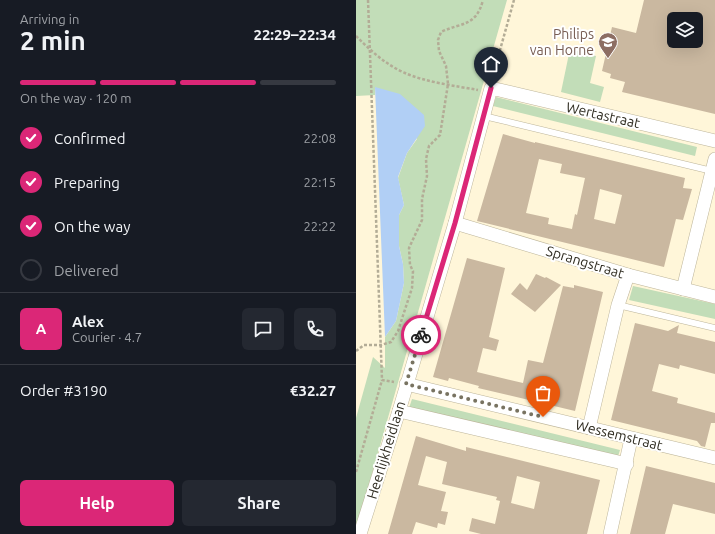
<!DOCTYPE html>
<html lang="en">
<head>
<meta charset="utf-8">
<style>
  body { margin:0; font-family:Ubuntu,sans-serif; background:#242831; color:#f1f3f6; height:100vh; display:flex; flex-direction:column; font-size:15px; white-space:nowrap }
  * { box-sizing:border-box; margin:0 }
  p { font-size:13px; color:#9ea1a6 }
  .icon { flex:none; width:22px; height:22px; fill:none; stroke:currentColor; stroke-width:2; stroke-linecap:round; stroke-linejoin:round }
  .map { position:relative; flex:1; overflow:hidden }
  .side { display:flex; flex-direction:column; background:#171b24; width:356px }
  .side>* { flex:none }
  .fabs { position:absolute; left:311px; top:12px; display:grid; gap:8px }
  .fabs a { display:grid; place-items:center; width:36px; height:36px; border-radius:6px; background:#171b24; box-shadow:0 4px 16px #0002; font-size:20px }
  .pin { position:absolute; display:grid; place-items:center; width:34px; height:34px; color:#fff; margin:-41px -17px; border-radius:50% 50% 50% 0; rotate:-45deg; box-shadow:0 0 4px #0007 }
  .pin .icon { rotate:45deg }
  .courier { position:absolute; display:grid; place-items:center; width:40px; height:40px; margin:-20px; border:3px solid #db2777; border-radius:50%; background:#fff; color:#222; box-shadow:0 1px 5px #0007 }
  .summary em { font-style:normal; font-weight:700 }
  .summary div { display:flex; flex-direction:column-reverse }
  .summary { display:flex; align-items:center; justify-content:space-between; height:68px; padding:0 20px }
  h1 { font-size:26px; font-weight:700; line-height:30px }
  .bar { display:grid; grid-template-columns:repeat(4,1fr); gap:6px 4px; align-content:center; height:48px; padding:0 20px }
  .bar i { height:5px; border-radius:3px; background:#363941 }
  .bar .selected { background:#db2777 }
  .bar p { grid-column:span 4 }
  .line { display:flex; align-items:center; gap:10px; padding:0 20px; border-top:1px solid #363941 }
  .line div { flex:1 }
  .round { display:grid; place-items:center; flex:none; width:42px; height:42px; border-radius:6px; background:#242831 }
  ol { padding:0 20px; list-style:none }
  li { display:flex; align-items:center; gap:12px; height:44px }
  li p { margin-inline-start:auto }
  li .icon { padding:4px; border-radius:50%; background:#db2777; color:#fff; stroke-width:4 }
  li:last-child { color:#9ea1a6 }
  li i { width:22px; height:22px; border:2px solid #363941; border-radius:50% }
  .cta { display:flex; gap:8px; margin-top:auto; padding:8px 20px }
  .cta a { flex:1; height:46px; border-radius:6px; background:#db2777; color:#fff; font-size:16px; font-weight:700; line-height:46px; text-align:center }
  .cta a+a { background:#242831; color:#f1f3f6 }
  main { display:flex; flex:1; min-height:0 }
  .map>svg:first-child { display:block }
</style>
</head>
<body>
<main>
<section class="side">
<div class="summary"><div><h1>2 min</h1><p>Arriving in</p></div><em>22:29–22:34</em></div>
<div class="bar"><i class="selected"></i><i class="selected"></i><i class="selected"></i><i></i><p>On the way · 120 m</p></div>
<ol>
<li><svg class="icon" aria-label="check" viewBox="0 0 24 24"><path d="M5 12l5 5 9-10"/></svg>Confirmed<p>22:08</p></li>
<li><svg class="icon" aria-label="check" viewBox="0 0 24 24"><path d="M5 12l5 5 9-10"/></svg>Preparing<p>22:15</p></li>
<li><svg class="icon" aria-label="check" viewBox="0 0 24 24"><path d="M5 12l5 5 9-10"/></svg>On the way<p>22:22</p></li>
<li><i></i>Delivered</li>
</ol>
<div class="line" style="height:72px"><b class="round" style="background:#db2777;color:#fff">A</b><div><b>Alex</b><p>Courier · 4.7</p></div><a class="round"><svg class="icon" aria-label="chat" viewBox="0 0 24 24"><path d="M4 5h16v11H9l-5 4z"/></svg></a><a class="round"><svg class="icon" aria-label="phone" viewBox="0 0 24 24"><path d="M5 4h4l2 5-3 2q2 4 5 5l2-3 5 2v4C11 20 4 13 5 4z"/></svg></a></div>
<div class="line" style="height:52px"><div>Order #3190</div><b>€32.27</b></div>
<div class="cta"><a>Help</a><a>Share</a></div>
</section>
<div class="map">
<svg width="359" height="534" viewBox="0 0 359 534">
  <rect width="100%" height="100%" fill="#fff6d9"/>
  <g fill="#c2ddb8">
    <path d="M0,0h151l-151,530v-112l17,-61 12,11v-31l11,-16 8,-38 -1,-19 -4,-18v-31l5,-10 -6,-27 9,-25 10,-14 -42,-51v7l-19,1z"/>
    <path d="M214,49l26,7 -6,27 14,4 -4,15 -39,-10z"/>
    <path d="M140,97l201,50 -2,9 -202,-50z"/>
    <path d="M277,286l82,18v15l-86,-19z"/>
    <path d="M56,399l208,51 -4,13 -208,-52z"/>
  </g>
  <path fill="#b1cff5" d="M19,87l25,7 24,21 1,11 -18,27 -9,24 6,28 -5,10v31l4,18 1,19 -8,38 -11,16z"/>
  <g fill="#cab8a0" fill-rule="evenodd">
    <path d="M288,0h71v114l-93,-22 3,-10 -15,-4 1,-4 -9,-3 10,-44 24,6zM318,19h22v22h-22z"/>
    <path d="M147,134l32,9v-1l150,36 -2,10 9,1 -9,31 -7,-1 -12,48 -187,-46zM183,159l23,5 -2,9 25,5 -8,37 -2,-1 -3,15 -24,-5 1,-6 -23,-5zM244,189l22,6 -7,29 -21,-5z"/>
    <path d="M111,258l38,10 -16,69 10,3 -3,11 -13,-3 -6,24 46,11 5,-23 15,3 20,-77 11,2v-3l29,7 -28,119 -97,-23 1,-2 -30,-8 -1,3 -15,-4z"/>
    <path d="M180,274l9,4 1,-1 15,8 -26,27 -24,-18 9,-11 7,7z"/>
    <path d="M279,323l33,8 11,-6 -2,8 38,9v32l-35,-9 -1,4 -20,-5 -7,27 26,7 -1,5 38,10v10h-4l-6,24 -4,-1 -4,-5 -86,-21z"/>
    <path d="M60,436l50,15v-4l134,33 -13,54h-106l-12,-3 3,-13 23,6 5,-23 -4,-1 1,-3 -55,-13 5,-22 -21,-6 -8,29 28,7 -5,19 7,1 -3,13 -7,-2 -1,5 -21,-6 -4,12h-24zM161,476l23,6 -6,27 -23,-6z"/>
    <path d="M290,466l69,17v31l-42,-10 -8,30h-35z"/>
  </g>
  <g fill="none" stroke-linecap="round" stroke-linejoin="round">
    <defs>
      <g id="lane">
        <path d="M128,116l228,55"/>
        <path d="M262,305l97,23"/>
      </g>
      <g id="street">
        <path d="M99,223l173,52 87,22"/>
        <path d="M327,289l32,-130"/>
        <path d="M50,384l309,74"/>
        <path d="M43,411l228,53"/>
        <path d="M233,428l29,-123 10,-30"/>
        <path d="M4,534l39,-123 56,-188 36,-135 224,53"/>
        <path d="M254,534l21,-95"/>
      </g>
    </defs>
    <use href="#lane" stroke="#bdb59a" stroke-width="7"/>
    <use href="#street" stroke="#bdb59a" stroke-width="14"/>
    <g stroke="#b3ac96" stroke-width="2.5" stroke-dasharray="3 2" stroke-linecap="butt">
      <path d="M12,0l14,380 12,2"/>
      <path d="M0,36c14,14 30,29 49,37 20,9 51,13 73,17"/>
      <path d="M137,75l21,-75"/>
      <path d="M0,351l8,-6h17l10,-3 7,-11 14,-43 1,-17 -3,-6 -1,-17 13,-28v-21l5,-23 -1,-17 3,-13 11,-11 8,-51 -2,-18 -7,-15 -1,-11 3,-8c21,-10 35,-5 42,-32"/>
      <path d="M0,472l26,-92"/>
    </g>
    <use href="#lane" stroke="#fff" stroke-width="6"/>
    <use href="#street" stroke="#fff" stroke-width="13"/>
  </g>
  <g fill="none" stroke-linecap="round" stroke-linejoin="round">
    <path stroke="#787361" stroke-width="4" stroke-dasharray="0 7.2" d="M65,335l-15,49 137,33"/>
    <path stroke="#db2777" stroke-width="5" d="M65,335l34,-112 36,-135"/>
  </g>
  <defs>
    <symbol id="school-pin" viewBox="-11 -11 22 30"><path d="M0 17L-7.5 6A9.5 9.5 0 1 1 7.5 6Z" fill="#8d6e63" stroke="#fff"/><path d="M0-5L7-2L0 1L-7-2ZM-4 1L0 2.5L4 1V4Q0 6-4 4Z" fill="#fff"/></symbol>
  </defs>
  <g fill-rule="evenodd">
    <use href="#school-pin" x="241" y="31" width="22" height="30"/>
  </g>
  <g text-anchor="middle" stroke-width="4" stroke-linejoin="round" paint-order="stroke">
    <g font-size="14" fill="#785e54" stroke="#fff" text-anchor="end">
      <text x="238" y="39">Philips<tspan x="238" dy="16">van Horne</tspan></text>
    </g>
    <g font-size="14" fill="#2f2c21" stroke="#fff">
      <text transform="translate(247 115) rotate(13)" y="5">Wertastraat</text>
      <text transform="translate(229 262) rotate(17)" y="5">Sprangstraat</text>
      <text transform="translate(263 435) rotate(14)" y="5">Wessemstraat</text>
      <text transform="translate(30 450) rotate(-73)" y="5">Heerlijkheidlaan</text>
    </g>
  </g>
</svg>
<div class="fabs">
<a><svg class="icon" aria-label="layers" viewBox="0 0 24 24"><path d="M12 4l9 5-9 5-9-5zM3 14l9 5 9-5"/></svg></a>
</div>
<div class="pin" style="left:187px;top:417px;background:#ea580c"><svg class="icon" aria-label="bag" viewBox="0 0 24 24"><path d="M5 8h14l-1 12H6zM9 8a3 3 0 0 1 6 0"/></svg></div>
<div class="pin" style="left:135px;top:88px;background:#1f2937"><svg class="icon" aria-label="home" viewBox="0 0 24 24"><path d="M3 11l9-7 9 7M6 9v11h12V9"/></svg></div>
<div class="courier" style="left:65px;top:335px"><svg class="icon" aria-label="bike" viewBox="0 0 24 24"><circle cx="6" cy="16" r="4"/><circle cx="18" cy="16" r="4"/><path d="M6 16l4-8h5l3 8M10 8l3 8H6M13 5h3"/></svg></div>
</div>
</main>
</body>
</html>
